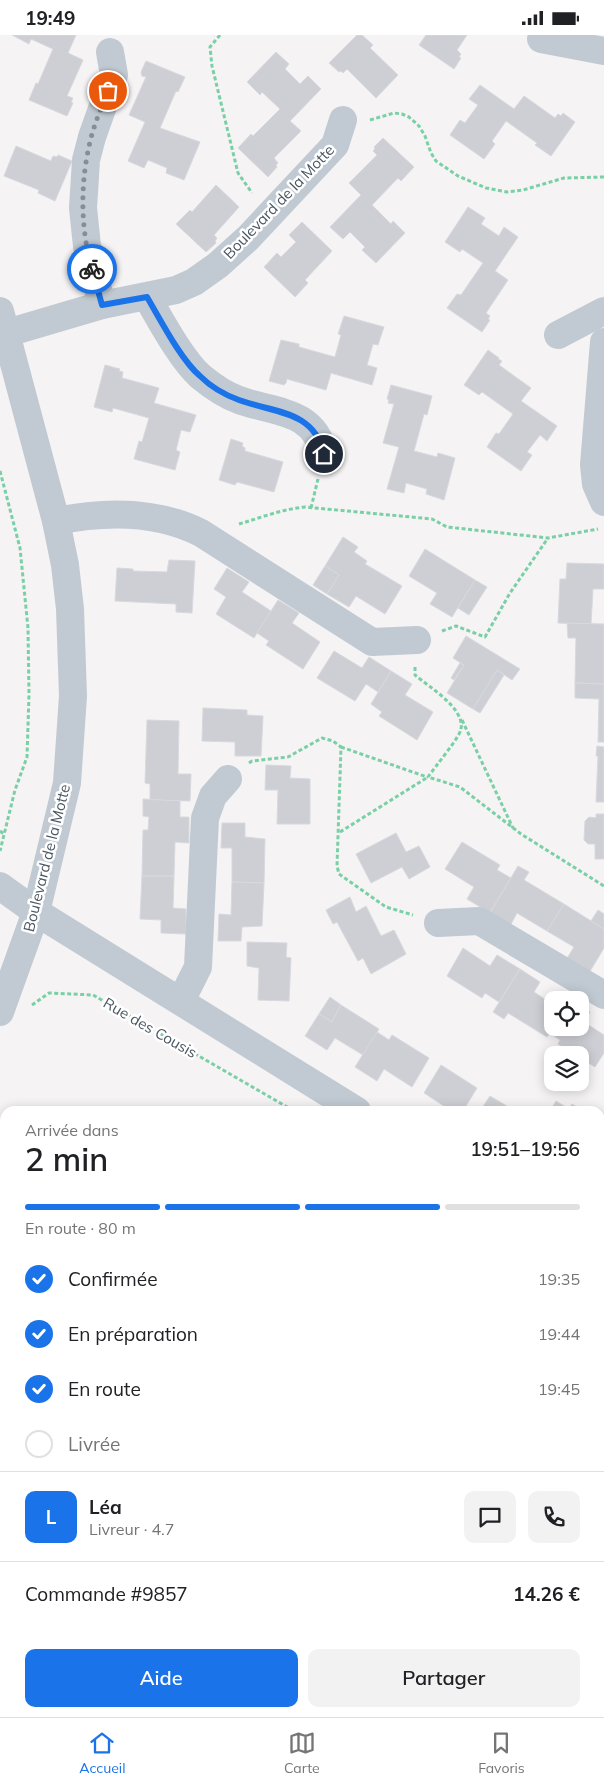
<!DOCTYPE html>
<html lang="fr">
<head>
<meta charset="utf-8">
<style>
  body { margin:0; font-family:Mulish,sans-serif; background:#f2f2f2; color:#202124; height:100vh; display:flex; flex-direction:column; font-size:19px; white-space:nowrap }
  * { box-sizing:border-box; margin:0 }
  p { font-size:16px; color:#757577 }
  .icon { flex:none; width:28px; height:28px; fill:none; stroke:currentColor; stroke-width:2; stroke-linecap:round; stroke-linejoin:round }
  .map { position:relative; flex:1; overflow:hidden }
  .sheet { position:absolute; left:0px; top:1071px; width:605px; height:611px; display:flex; flex-direction:column; background:#fff; border-radius:15px 15px 0 0; box-shadow:0 2px 12px #0003 }
  .sheet>* { flex:none }
  .fabs { position:absolute; left:544px; top:956px; display:grid; gap:10px }
  .fabs a { display:grid; place-items:center; width:45px; height:45px; border-radius:10px; background:#fff; box-shadow:0 2px 12px #0003; font-size:25px }
  .pin { position:absolute; display:grid; place-items:center; width:42px; height:42px; color:#fff; margin:-21px; border:2px solid #fff; border-radius:50%; box-shadow:0 1px 5px #0007 }
  .courier { position:absolute; display:grid; place-items:center; width:50px; height:50px; margin:-25px; border:4px solid #1a73e8; border-radius:50%; background:#fff; color:#222; box-shadow:0 1px 6px #0007 }
  .headline em { font-style:normal; font-weight:600 }
  .headline div { display:flex; flex-direction:column-reverse }
  .headline { display:flex; align-items:center; justify-content:space-between; height:85px; padding:0 25px }
  h1 { font-size:32px; font-weight:600; line-height:38px }
  .bar { display:grid; grid-template-columns:repeat(4,1fr); gap:8px 5px; align-content:center; height:60px; padding:0 25px }
  .bar i { height:6px; border-radius:4px; background:#e0e0e0 }
  .bar .current { background:#1a73e8 }
  .bar p { grid-column:span 4 }
  .line { display:flex; align-items:center; gap:12px; padding:0 25px; border-top:1px solid #e0e0e0 }
  .line div { flex:1 }
  .round { display:grid; place-items:center; flex:none; width:52px; height:52px; border-radius:10px; background:#f2f2f2 }
  ol { padding:0 25px; list-style:none }
  li { display:flex; align-items:center; gap:15px; height:55px }
  li p { margin-inline-start:auto }
  li .icon { padding:5px; border-radius:50%; background:#1a73e8; color:#fff; stroke-width:4 }
  li:last-child { color:#757577 }
  li i { width:28px; height:28px; border:2px solid #e0e0e0; border-radius:50% }
  .primary-button { display:flex; gap:10px; margin-top:auto; padding:10px 25px }
  .primary-button a { flex:1; height:58px; border-radius:10px; background:#1a73e8; color:#fff; font-size:20px; font-weight:600; line-height:58px; text-align:center }
  .primary-button a+a { background:#f2f2f2; color:#202124 }
  .status { display:flex; justify-content:space-between; align-items:center; height:35px; padding:0 25px; background:#fff; direction:ltr }
  .status svg { height:14px; fill:currentColor }
  .dock { display:flex; justify-content:space-around; align-items:center; height:70px; border-top:1px solid #e0e0e0; background:#fff; font-size:14px; color:#757577 }
  .dock a { display:grid; justify-items:center; gap:2px }
  .dock .current { color:#1a73e8 }
  .map>svg:first-child { display:block }
</style>
</head>
<body>
<div class="status"><b>19:49</b><svg viewBox="0 0 49 12"><path d="M0 12V9h3v3zM5 12V6h3v6zM10 12V3h3v9zM15 12V0h3v12zM26 1h20v11H26zM47 4h2v5h-2z"/></svg></div>
<div class="map">
<svg width="604" height="1682" viewBox="0 0 604 1682">
  <rect width="100%" height="100%" fill="#f5f3f3"/>
  <g fill="#cdcfd5" stroke="#d7d9de">
    <path d="M12,0h64l-8,18 15,7 -16,36 6,2 -2,4 2,1 -6,13 -38,-16 7,-17 2,1 15,-35 -22,-10 -2,5z"/>
    <path d="M357,0h5l11,10 -3,3 28,27 -22,23 -29,-29 -4,4 -2,-2 -2,1 -10,-9z"/>
    <path d="M426,0h41l-10,15 4,4 -2,3 2,1 -7,11 -35,-24z"/>
    <path d="M276,17l13,12 -4,5 15,15 8,-8 13,13 -31,32 11,10 -27,27 4,5 -2,2 1,2 -9,10 -30,-29 13,-14 2,2 27,-27 -18,-17 -2,3 -13,-13z"/>
    <path d="M146,26l39,16 -7,15 -2,-1 -16,37 40,14 -16,38 -18,-7 1,-5 -19,-8 -4,8 -16,-7 17,-39 -16,-7 17,-38 -4,-1 -1,-4z"/>
    <path d="M480,50l34,24 10,-13 31,22 3,-4 3,2 2,-3 12,9 -24,34 -16,-11 2,-2 -31,-22 -14,20 3,3 -11,15 -34,-24 10,-15 5,3 13,-18 -9,-6z"/>
    <path d="M383,103l31,29 -13,14 -3,-3 -26,27 19,19 2,-3 12,12 -29,30 -14,-13 3,-3 -15,-15 -7,7 -13,-12 31,-32 -12,-12 28,-28 -4,-4 2,-2 -1,-2z"/>
    <path d="M16,111l35,15 2,-5 4,1 1,-2 14,6 -17,40 -17,-8 1,-3 -35,-14z"/>
    <path d="M216,150l23,22 -25,28 3,3 -2,3 1,2 -10,9 -30,-28 14,-14 2,2z"/>
    <path d="M468,172l17,11 -4,6 18,12 5,-9 14,10 -23,34 13,9 -22,33 4,3 -2,3 2,1 -8,12 -35,-24 10,-14 4,1 22,-32 -21,-14 -2,3 -15,-10z"/>
    <path d="M302,187l30,29 -27,29 3,3 -13,14 -31,-30 13,-14 4,4 15,-15 -7,-7z"/>
    <path d="M344,281l40,11 -6,18 -5,-1 -6,21 10,3 -5,17 -41,-12 -5,17 -39,-11 -1,4 -2,2 -15,-4 12,-41 18,4v3l36,10 6,-22 -3,-1z"/>
    <path d="M488,315l11,8 -1,1 4,2 -3,4 32,23 -10,13 36,25 -10,15 -7,-6 -13,17 5,3 -11,16 -34,-24 9,-14 3,1 14,-20 -31,-22 -3,3 -15,-10z"/>
    <path d="M105,330l15,4 -1,2 4,1 -1,6 37,10 -5,15 42,12 -6,17 -9,-2 -5,20 4,2 -5,18 -41,-11 5,-18 3,1 7,-24 -36,-10 -1,4 -18,-5z"/>
    <path d="M391,350l41,11 -5,19 -3,-1 -10,37 23,6 1,-4 17,5 -11,42 -18,-6 1,-5 -21,-6 -2,10 -17,-4 12,-42 -16,-4 11,-39 -6,-1 1,-3 -2,-1z"/>
    <path d="M231,404l12,4 -1,3 3,2v3l38,11 -9,30 -37,-10 -2,3 -16,-5z"/>
    <path d="M343,502l15,10 -4,5 13,9 -2,3 37,22 -17,28 -29,-18 -7,11 -22,-13 12,-19 -14,-9z"/>
    <path d="M425,514l50,31 -23,37 -22,-13 7,-11 -28,-17z"/>
    <path d="M169,525l26,1 -3,52 -16,-1v-8l-61,-3 2,-33 16,1v2l34,1z"/>
    <path d="M567,528l37,1v25h-11l-2,35 -33,-1 2,-44h6z"/>
    <path d="M325,531l14,9 -12,19 -14,-9z"/>
    <path d="M227,533l22,14 -7,10 29,19 -17,27 -38,-24 10,-17 -12,-8z"/>
    <path d="M475,545l12,7 -18,28 -11,-7z"/>
    <path d="M278,565l21,13 -7,10 28,19 -17,27 -37,-24 3,-4 -12,-8z"/>
    <path d="M567,588l37,1v60l-29,-1 1,-45h-8z"/>
    <path d="M466,601l54,33 -8,11 -15,-10 -24,39 -26,-16 17,-28 -11,-7z"/>
    <path d="M334,616l28,17 7,-11 22,14 -13,21 -12,-8 -11,17 -38,-23z"/>
    <path d="M460,628l4,2 -10,15 -3,-2z"/>
    <path d="M497,635l7,5 -24,38 -7,-4z"/>
    <path d="M391,636l21,13 -7,11 28,17 -16,28 -38,-24 3,-4 -11,-8z"/>
    <path d="M575,648l29,1v58h-6l1,-43 -24,-1z"/>
    <path d="M203,673l44,2v5l16,1 -2,40h-26v-14l-33,-1z"/>
    <path d="M147,685l32,1 -1,53h13l-1,27 -40,-1v-16l-5,-1z"/>
    <path d="M597,711l7,1v55h-8l2,-46h-2z"/>
    <path d="M266,730l25,1 -1,12 20,1v45h-33l1,-34h-13z"/>
    <path d="M143,764l37,2v16h9v26l-14,-1 -1,34h-32l1,-46h5l1,-13 -6,-1z"/>
    <path d="M596,779h8v45h-9v-15h-7l-4,-4 1,-19 4,-4 7,1z"/>
    <path d="M222,788h23v14l20,2 -1,44 -32,-1v-34h-11z"/>
    <path d="M396,798l10,19 13,-6 11,21 -21,12 -7,-12 -31,16 -15,-29z"/>
    <path d="M462,807l38,23 -3,5 14,8 -21,35 -23,-14 7,-12 -29,-18z"/>
    <path d="M518,831l11,6 -5,8 40,24 -17,27 -30,-18 -7,13 -20,-13z"/>
    <path d="M142,841h32l-1,32 13,1v25l-25,-1v-13l-21,-1z"/>
    <path d="M232,847l32,1 -2,43 -20,1 -1,14h-23l1,-27 12,1z"/>
    <path d="M350,862l6,15 10,-6 15,30 13,-6 12,24 -35,20 -8,-16 -5,3 -21,-39 -4,2 -7,-14z"/>
    <path d="M564,869l40,25v19l-15,25 -23,-13 8,-13 -27,-16z"/>
    <path d="M598,875l6,4v15l-13,-8z"/>
    <path d="M247,907l40,1 -1,14 5,1 -2,43 -31,-1 1,-32 -12,-2z"/>
    <path d="M463,913l27,18 7,-11 23,14 -21,33 -14,-9 -3,5 -35,-22z"/>
    <path d="M520,934l20,13 -6,10 18,12 1,23 -6,10 -39,-24 -4,6 -11,-7z"/>
    <path d="M330,962l11,8 -9,17 -13,-8z"/>
    <path d="M341,970l38,24 -16,26 -28,-17 -8,12 -22,-14 14,-22 13,8z"/>
    <path d="M580,971l10,6 -6,10 20,13v18l-9,14 -15,-9v-3h-5l-17,-11 2,-4 -11,-7 4,-6h27z"/>
    <path d="M377,997l12,8 3,-5 37,23 -17,29 -28,-18 -7,12 -22,-14z"/>
    <path d="M441,1030l36,23 -11,18 10,5h-27l1,-1 -26,-17z"/>
    <path d="M490,1061l25,15h-35z"/>
    <path d="M556,1066l13,8 3,-5 11,7h-33z"/>
    <path d="M600,1087l4,3v37l-4,-2z"/>
    <path d="M5,1222v43l-5,-2v-34l3,1z"/>
    <path d="M0,1297l5,2v27l-5,15z"/>
  </g>
  <g fill="none" stroke-linecap="round" stroke-linejoin="round">
    <g stroke="#7ad0a6" stroke-width="3" stroke-dasharray="4 2.5" stroke-linecap="butt">
      <path d="M220,0l-10,12 2,19 26,107 14,20"/>
      <path d="M370,85l24,-7 8,1 7,3 10,9 6,10 6,17 5,8 22,15 28,12 21,4 16,-2 41,-12 40,-1"/>
      <path d="M0,436l20,77 8,80 1,67 -2,62 -12,33 -15,61"/>
      <path d="M311,473l7,-29"/>
      <path d="M239,489c21,-6 43,-15 66,-17l127,12 15,8 101,11 50,-9"/>
      <path d="M442,596l14,-5 29,11 25,-44 38,-55"/>
      <path d="M415,632v8c14,12 50,33 46,54 -1,8 -27,39 -33,48l32,10 61,47 83,52"/>
      <path d="M462,685l51,108"/>
      <path d="M341,712l86,30"/>
      <path d="M249,728l3,-2 36,-4 34,-19 11,3 8,6 -4,119 2,8 47,33 27,8"/>
      <path d="M0,796l5,4"/>
      <path d="M340,797l88,-55"/>
      <path d="M32,970l17,-12 44,2 201,116"/>
    </g>
    <g stroke="#c1cad2" stroke-width="16">
      <path d="M42,1682l2,-4"/>
      <path d="M503,1682v-4"/>
    </g>
    <g stroke="#c1cad2" stroke-width="28">
      <path d="M541,4l63,12"/>
      <path d="M147,262c13,22 34,62 53,79 12,10 25,19 39,24 35,13 75,9 85,54"/>
      <path d="M102,270l-15,-59 -4,-38 3,-48 6,-23 22,-62 -4,-23"/>
      <path d="M7,298l95,-28 74,-15 18,-8 24,-17 30,-27 87,-93 8,-25"/>
      <path d="M558,300l46,-24"/>
      <path d="M604,307l-10,123 2,19 8,18"/>
      <path d="M56,486c49,-10 100,-11 145,12l171,109 45,-2"/>
      <path d="M0,851l36,26 321,199"/>
      <path d="M438,888l41,-2 125,74"/>
      <path d="M181,966l17,-34 7,-149 8,-22 15,-17"/>
      <path d="M600,1186l4,-2"/>
      <path d="M0,1546l5,3"/>
      <path d="M600,1611h4"/>
    </g>
    <path stroke="#c1cad2" stroke-width="28" d="M0,276l56,210 9,44 5,44 3,87 -6,87 -31,129 -36,100"/>
  </g>
  <g fill="none" stroke-linecap="round" stroke-linejoin="round">
    <path stroke="#868d94" stroke-width="5" stroke-dasharray="0 9" d="M92,234c-12,-42 -12,-88 -1,-131 4,-16 11,-32 17,-47"/>
    <path stroke="#1a73e8" stroke-width="6" d="M92,234l10,36 45,-8c13,22 34,63 53,79 11,11 25,19 39,24 35,13 75,10 85,54"/>
  </g>
  <g text-anchor="middle" stroke-width="5" stroke-linejoin="round" paint-order="stroke">
    <g font-size="15" fill="#4a5661" stroke="#fff">
      <text transform="translate(279 167) rotate(-46)" y="5">Boulevard de la Motte</text>
      <text transform="translate(47 823) rotate(-76)" y="5">Boulevard de la Motte</text>
      <text transform="translate(150 993) rotate(30)" y="5">Rue des Cousis</text>
    </g>
  </g>
</svg>
<div class="fabs">
<a><svg class="icon" aria-label="locate" viewBox="0 0 24 24"><circle cx="12" cy="12" r="6"/><path d="M12 2v4M12 18v4M2 12h4M18 12h4"/></svg></a>
<a><svg class="icon" aria-label="layers" viewBox="0 0 24 24"><path d="M12 4l9 5-9 5-9-5zM3 14l9 5 9-5"/></svg></a>
</div>
<div class="pin" style="left:108px;top:56px;background:#ea580c"><svg class="icon" aria-label="bag" viewBox="0 0 24 24"><path d="M5 8h14l-1 12H6zM9 8a3 3 0 0 1 6 0"/></svg></div>
<div class="pin" style="left:324px;top:419px;background:#1f2937"><svg class="icon" aria-label="home" viewBox="0 0 24 24"><path d="M3 11l9-7 9 7M6 9v11h12V9"/></svg></div>
<div class="courier" style="left:92px;top:234px"><svg class="icon" aria-label="bike" viewBox="0 0 24 24"><circle cx="6" cy="16" r="4"/><circle cx="18" cy="16" r="4"/><path d="M6 16l4-8h5l3 8M10 8l3 8H6M13 5h3"/></svg></div>
<section class="sheet">
<div class="headline"><div><h1>2 min</h1><p>Arrivée dans</p></div><em>19:51–19:56</em></div>
<div class="bar"><i class="current"></i><i class="current"></i><i class="current"></i><i></i><p>En route · 80 m</p></div>
<ol>
<li><svg class="icon" aria-label="check" viewBox="0 0 24 24"><path d="M5 12l5 5 9-10"/></svg>Confirmée<p>19:35</p></li>
<li><svg class="icon" aria-label="check" viewBox="0 0 24 24"><path d="M5 12l5 5 9-10"/></svg>En préparation<p>19:44</p></li>
<li><svg class="icon" aria-label="check" viewBox="0 0 24 24"><path d="M5 12l5 5 9-10"/></svg>En route<p>19:45</p></li>
<li><i></i>Livrée</li>
</ol>
<div class="line" style="height:90px"><b class="round" style="background:#1a73e8;color:#fff">L</b><div><b>Léa</b><p>Livreur · 4.7</p></div><a class="round"><svg class="icon" aria-label="chat" viewBox="0 0 24 24"><path d="M4 5h16v11H9l-5 4z"/></svg></a><a class="round"><svg class="icon" aria-label="phone" viewBox="0 0 24 24"><path d="M5 4h4l2 5-3 2q2 4 5 5l2-3 5 2v4C11 20 4 13 5 4z"/></svg></a></div>
<div class="line" style="height:65px"><div>Commande #9857</div><b>14.26 €</b></div>
<div class="primary-button"><a>Aide</a><a>Partager</a></div>
</section>
</div>
<nav class="dock">
<a class="current"><svg class="icon" aria-label="home" viewBox="0 0 24 24"><path d="M3 11l9-7 9 7M6 9v11h12V9"/></svg>Accueil</a>
<a><svg class="icon" aria-label="map" viewBox="0 0 24 24"><path d="M3 6l6-2 6 2 6-2v14l-6 2-6-2-6 2zM9 4v14M15 6v14"/></svg>Carte</a>
<a><svg class="icon" aria-label="saved" viewBox="0 0 24 24"><path d="M7 4h10v16l-5-4-5 4z"/></svg>Favoris</a>
</nav>
</body>
</html>
